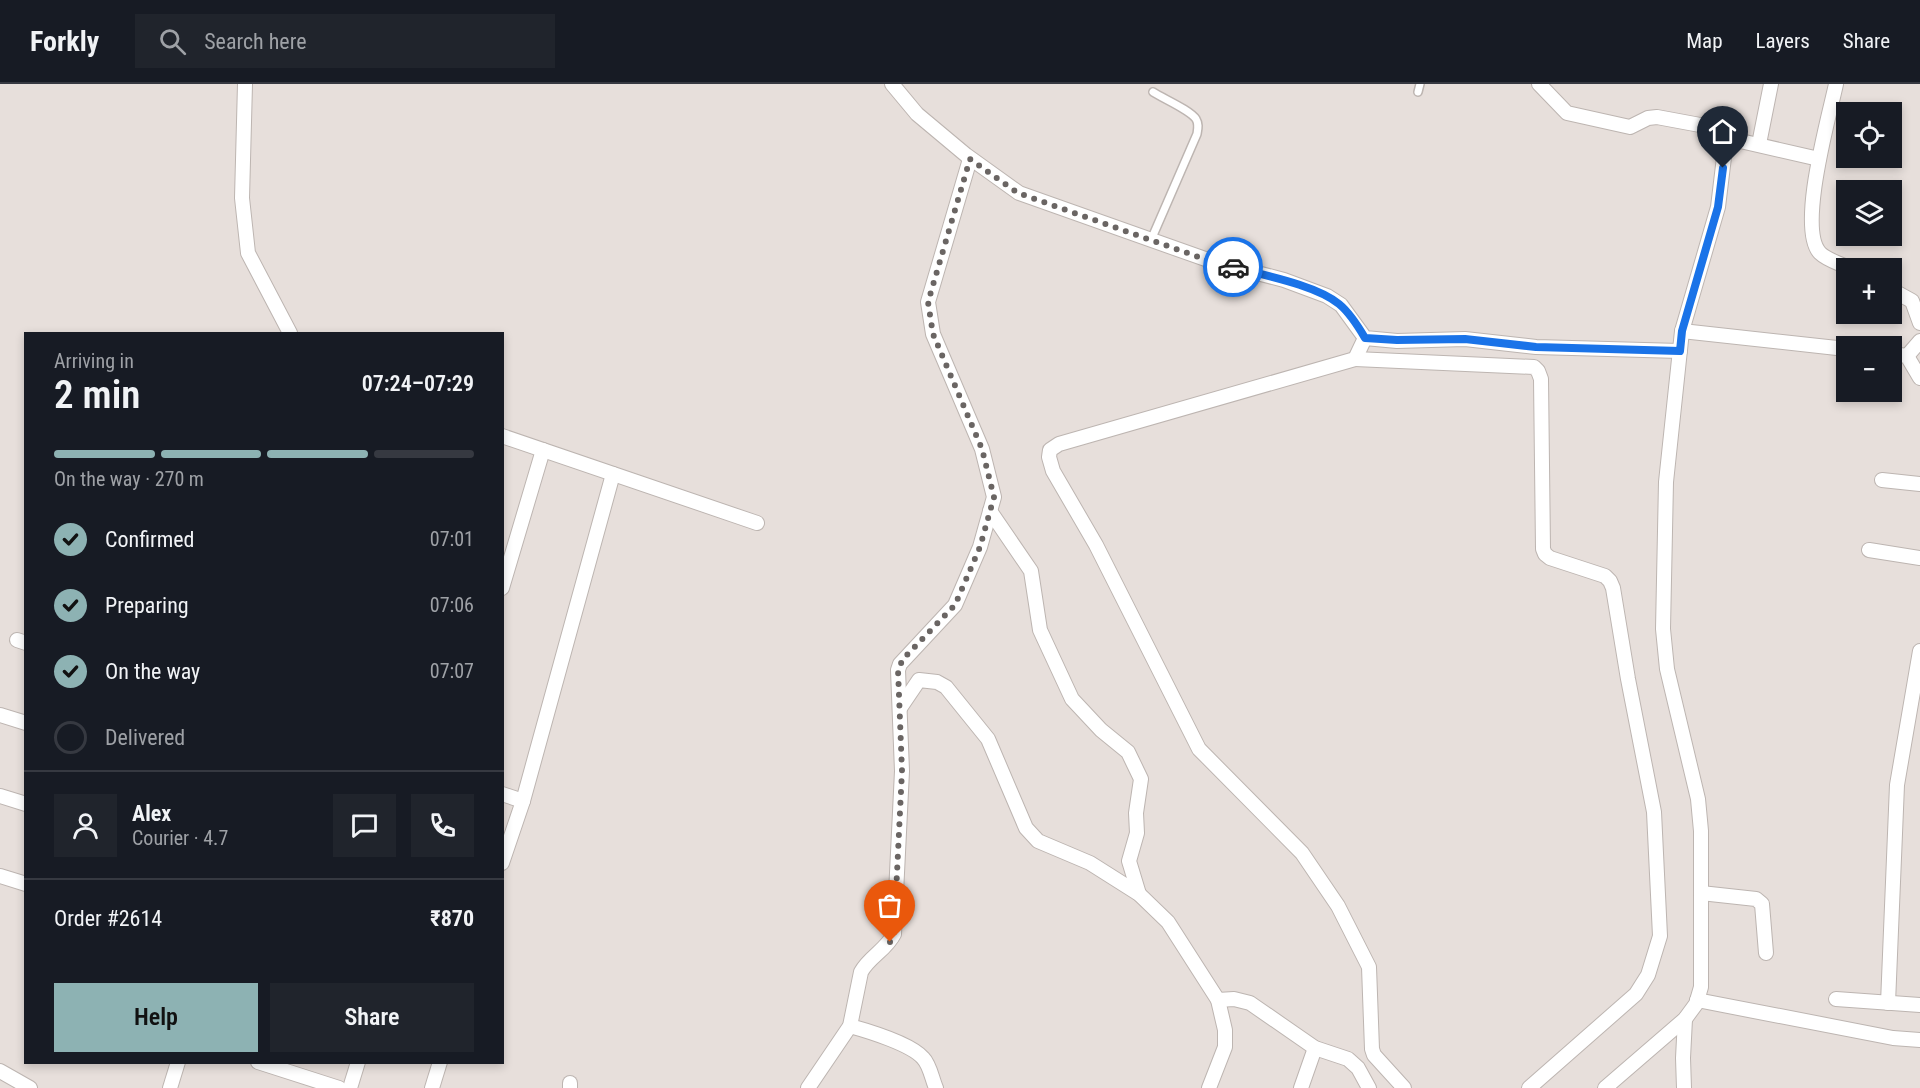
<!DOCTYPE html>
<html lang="en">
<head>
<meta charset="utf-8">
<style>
  body { margin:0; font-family:"Roboto Condensed",sans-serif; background:#20242c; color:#f1f3f6; height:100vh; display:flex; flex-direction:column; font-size:22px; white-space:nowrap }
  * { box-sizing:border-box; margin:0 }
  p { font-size:20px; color:#9ea1a6 }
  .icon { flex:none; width:33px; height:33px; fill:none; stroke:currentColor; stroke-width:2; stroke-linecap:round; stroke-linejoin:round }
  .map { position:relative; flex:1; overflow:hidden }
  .sheet { position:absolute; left:24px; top:248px; width:480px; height:732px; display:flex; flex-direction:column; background:#171b24; border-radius:0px; box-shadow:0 3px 9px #0003 }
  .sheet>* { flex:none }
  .buttons { position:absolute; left:1836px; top:18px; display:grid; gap:12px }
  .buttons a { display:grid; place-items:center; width:66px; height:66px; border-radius:0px; background:#171b24; box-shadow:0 3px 9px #0003; font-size:30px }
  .pin { position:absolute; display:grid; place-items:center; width:51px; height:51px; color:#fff; margin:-62px -26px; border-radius:50% 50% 50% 0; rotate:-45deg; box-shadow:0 0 6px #0007 }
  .pin .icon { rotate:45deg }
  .courier { position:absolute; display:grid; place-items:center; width:60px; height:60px; margin:-30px; border:4px solid #1a73e8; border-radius:50%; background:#fff; color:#222; box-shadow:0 2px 8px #0007 }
  .headline em { font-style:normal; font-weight:600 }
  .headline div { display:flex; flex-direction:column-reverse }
  .headline { display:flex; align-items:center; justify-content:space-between; height:102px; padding:0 30px }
  h1 { font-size:39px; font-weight:600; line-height:45px }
  .bar { display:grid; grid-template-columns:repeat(4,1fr); gap:9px 6px; align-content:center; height:72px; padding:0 30px }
  .bar i { height:8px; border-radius:4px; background:#363941 }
  .bar .current { background:#8db2b3 }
  .bar p { grid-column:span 4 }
  .line { display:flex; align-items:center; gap:15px; padding:0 30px; border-top:2px solid #363941 }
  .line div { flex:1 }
  .round { display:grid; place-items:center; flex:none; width:63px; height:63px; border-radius:0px; background:#20242c }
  ol { padding:0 30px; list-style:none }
  li { display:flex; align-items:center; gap:18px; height:66px }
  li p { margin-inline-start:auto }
  li .icon { padding:6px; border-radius:50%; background:#8db2b3; color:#111; stroke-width:4 }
  li:last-child { color:#9ea1a6 }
  li i { width:33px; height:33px; border:3px solid #363941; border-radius:50% }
  .button { display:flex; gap:12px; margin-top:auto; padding:12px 30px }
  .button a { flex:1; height:69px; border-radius:0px; background:#8db2b3; color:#111; font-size:24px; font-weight:600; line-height:69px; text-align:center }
  .button a+a { background:#20242c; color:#f1f3f6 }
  header { display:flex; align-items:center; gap:36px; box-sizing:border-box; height:84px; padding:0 30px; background:#171b24; border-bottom:2px solid #363941 }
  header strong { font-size:28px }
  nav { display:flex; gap:33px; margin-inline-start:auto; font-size:21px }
  .search { width:420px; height:54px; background:#20242c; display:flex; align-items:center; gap:15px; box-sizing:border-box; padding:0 21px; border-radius:0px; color:#9ea1a6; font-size:22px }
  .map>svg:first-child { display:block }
</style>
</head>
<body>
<header>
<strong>Forkly</strong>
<div class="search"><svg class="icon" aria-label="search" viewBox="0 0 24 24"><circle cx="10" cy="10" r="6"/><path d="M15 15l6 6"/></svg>Search here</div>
<nav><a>Map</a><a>Layers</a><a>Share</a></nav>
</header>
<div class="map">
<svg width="1920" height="1004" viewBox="0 0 1920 1004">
  <rect width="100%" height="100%" fill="#e7dfdb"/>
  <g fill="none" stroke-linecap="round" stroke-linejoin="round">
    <defs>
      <g id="service">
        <path d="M1418,8l2,-8"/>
        <path d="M1151,156l46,-106c1,-6 2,-10 -1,-15 -6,-9 -32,-20 -43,-27"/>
      </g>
      <g id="minor">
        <path d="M245,0l-3,114 6,55 42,80"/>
        <path d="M892,0l25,30 49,41 53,38 192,68 73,19 43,16 14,9 24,33 32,3 68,-2 71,8 144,4"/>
        <path d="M1539,0l28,29 63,14 18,-9 9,-1 43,8 15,4 8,8 2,12 -7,58 -36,124 -16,151 -3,147 4,40 31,130 3,32v156l-5,17 -11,15 -80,69"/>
        <path d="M1836,0c-7,33 -39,145 -16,169 7,7 21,11 29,15"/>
        <path d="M1723,53l96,22"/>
        <path d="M1759,60l12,-60"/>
        <path d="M1892,206l20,11 8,22"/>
        <path d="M1682,247l164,18"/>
        <path d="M1365,254l-10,21 -296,85 -9,6 -1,7 4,14 43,74 103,204 103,104 36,53 31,61 3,82 2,6 30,33"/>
        <path d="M1892,270l15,2 13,22"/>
        <path d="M1907,272l13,-15"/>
        <path d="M1355,275l179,8 4,4 3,8 2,170 2,5 5,4 55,18 5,5 3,7 15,91 26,133 6,124 -12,39 -12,19 -107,94"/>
        <path d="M502,352l255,87"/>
        <path d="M1882,396l38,4"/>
        <path d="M990,427l41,60 9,59 32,69 29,31 27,22 13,27 -5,34 1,20 -8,28 10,33"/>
        <path d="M1869,466l51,8"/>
        <path d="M502,504l41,-138"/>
        <path d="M17,556l9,3"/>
        <path d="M900,624l19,-28 18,2 9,5 42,52 38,89 12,13 52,22 49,31 29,28 50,78 7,30v17l-16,41"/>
        <path d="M0,631l26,8"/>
        <path d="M502,710l21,7"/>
        <path d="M0,712l26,8"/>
        <path d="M502,779l21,-62 90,-327"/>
        <path d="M0,792l26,8"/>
        <path d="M1701,809l55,6 6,5 4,49"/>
        <path d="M1836,915l84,6"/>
        <path d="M1218,916l16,-1 16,4 65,45 33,11 10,9 11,20"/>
        <path d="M1697,916l196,38 27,2"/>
        <path d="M1888,919l9,-218 23,-134"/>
        <path d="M850,942c18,5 61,18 73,32 7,7 9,21 13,30"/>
        <path d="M258,978l81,26"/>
        <path d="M0,987l30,17"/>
        <path d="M170,1004l8,-26"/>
        <path d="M350,1004l8,-26"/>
        <path d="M432,1004l8,-26"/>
        <path d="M570,1004v-5"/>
        <path d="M808,1004l42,-62 11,-54c8,-15 25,-22 33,-38l8,-163 -4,-101 2,-6 55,-59 25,-58 14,-50 -12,-48 -49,-115 -5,-32 42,-143"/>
        <path d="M1301,1004l14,-40"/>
        <path d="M1684,1004l-1,-30 2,-39"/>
      </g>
    </defs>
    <use href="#service" stroke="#bdb5b1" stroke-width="10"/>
    <use href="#minor" stroke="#bdb5b1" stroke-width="16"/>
    <use href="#service" stroke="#fff" stroke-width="7"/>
    <use href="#minor" stroke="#fff" stroke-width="14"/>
  </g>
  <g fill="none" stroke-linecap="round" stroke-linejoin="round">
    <path stroke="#6a6563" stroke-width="6" stroke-dasharray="0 10.8" d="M890,858l4,-8 8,-163 -4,-101 5,-11 52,-54 25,-58 14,-50 -12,-48 -49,-115 -5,-32 42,-143 48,34 192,68 23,6"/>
    <path stroke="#1a73e8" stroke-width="8" d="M1233,183c30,8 83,18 106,37 11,9 19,22 26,34l32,2 68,-1 71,8 144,4 2,-20 36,-124 5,-39"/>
  </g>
</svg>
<div class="buttons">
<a><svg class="icon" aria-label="locate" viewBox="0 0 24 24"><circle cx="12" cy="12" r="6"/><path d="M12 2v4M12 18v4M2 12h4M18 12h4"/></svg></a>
<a><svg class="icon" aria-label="layers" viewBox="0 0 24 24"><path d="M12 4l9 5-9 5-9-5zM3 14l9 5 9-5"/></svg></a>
<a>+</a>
<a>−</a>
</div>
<div class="pin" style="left:890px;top:858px;background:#ea580c"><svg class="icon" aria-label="bag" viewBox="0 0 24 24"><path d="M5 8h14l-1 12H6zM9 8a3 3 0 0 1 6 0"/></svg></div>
<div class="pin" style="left:1723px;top:84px;background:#1f2937"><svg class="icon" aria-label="home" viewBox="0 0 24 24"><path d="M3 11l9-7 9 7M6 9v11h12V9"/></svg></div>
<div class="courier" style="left:1233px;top:183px"><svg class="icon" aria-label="car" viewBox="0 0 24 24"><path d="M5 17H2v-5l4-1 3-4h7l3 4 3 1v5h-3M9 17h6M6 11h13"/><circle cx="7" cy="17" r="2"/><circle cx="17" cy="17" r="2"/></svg></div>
<section class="sheet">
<div class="headline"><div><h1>2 min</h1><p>Arriving in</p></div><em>07:24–07:29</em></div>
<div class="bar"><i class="current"></i><i class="current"></i><i class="current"></i><i></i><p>On the way · 270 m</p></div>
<ol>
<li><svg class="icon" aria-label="check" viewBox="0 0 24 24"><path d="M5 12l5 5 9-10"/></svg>Confirmed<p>07:01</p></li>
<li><svg class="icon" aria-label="check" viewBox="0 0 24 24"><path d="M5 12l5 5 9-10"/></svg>Preparing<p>07:06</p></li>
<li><svg class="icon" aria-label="check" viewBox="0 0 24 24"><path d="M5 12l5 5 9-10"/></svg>On the way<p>07:07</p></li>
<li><i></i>Delivered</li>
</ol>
<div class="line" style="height:108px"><a class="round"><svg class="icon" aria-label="person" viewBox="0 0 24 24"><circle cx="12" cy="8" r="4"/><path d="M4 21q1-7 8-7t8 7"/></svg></a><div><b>Alex</b><p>Courier · 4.7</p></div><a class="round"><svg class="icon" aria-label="chat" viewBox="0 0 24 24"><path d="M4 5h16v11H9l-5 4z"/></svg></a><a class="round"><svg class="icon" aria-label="phone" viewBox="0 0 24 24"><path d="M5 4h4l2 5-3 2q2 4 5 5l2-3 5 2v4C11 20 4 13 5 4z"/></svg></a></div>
<div class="line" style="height:78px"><div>Order #2614</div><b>₹870</b></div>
<div class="button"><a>Help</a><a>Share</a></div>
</section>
</div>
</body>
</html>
